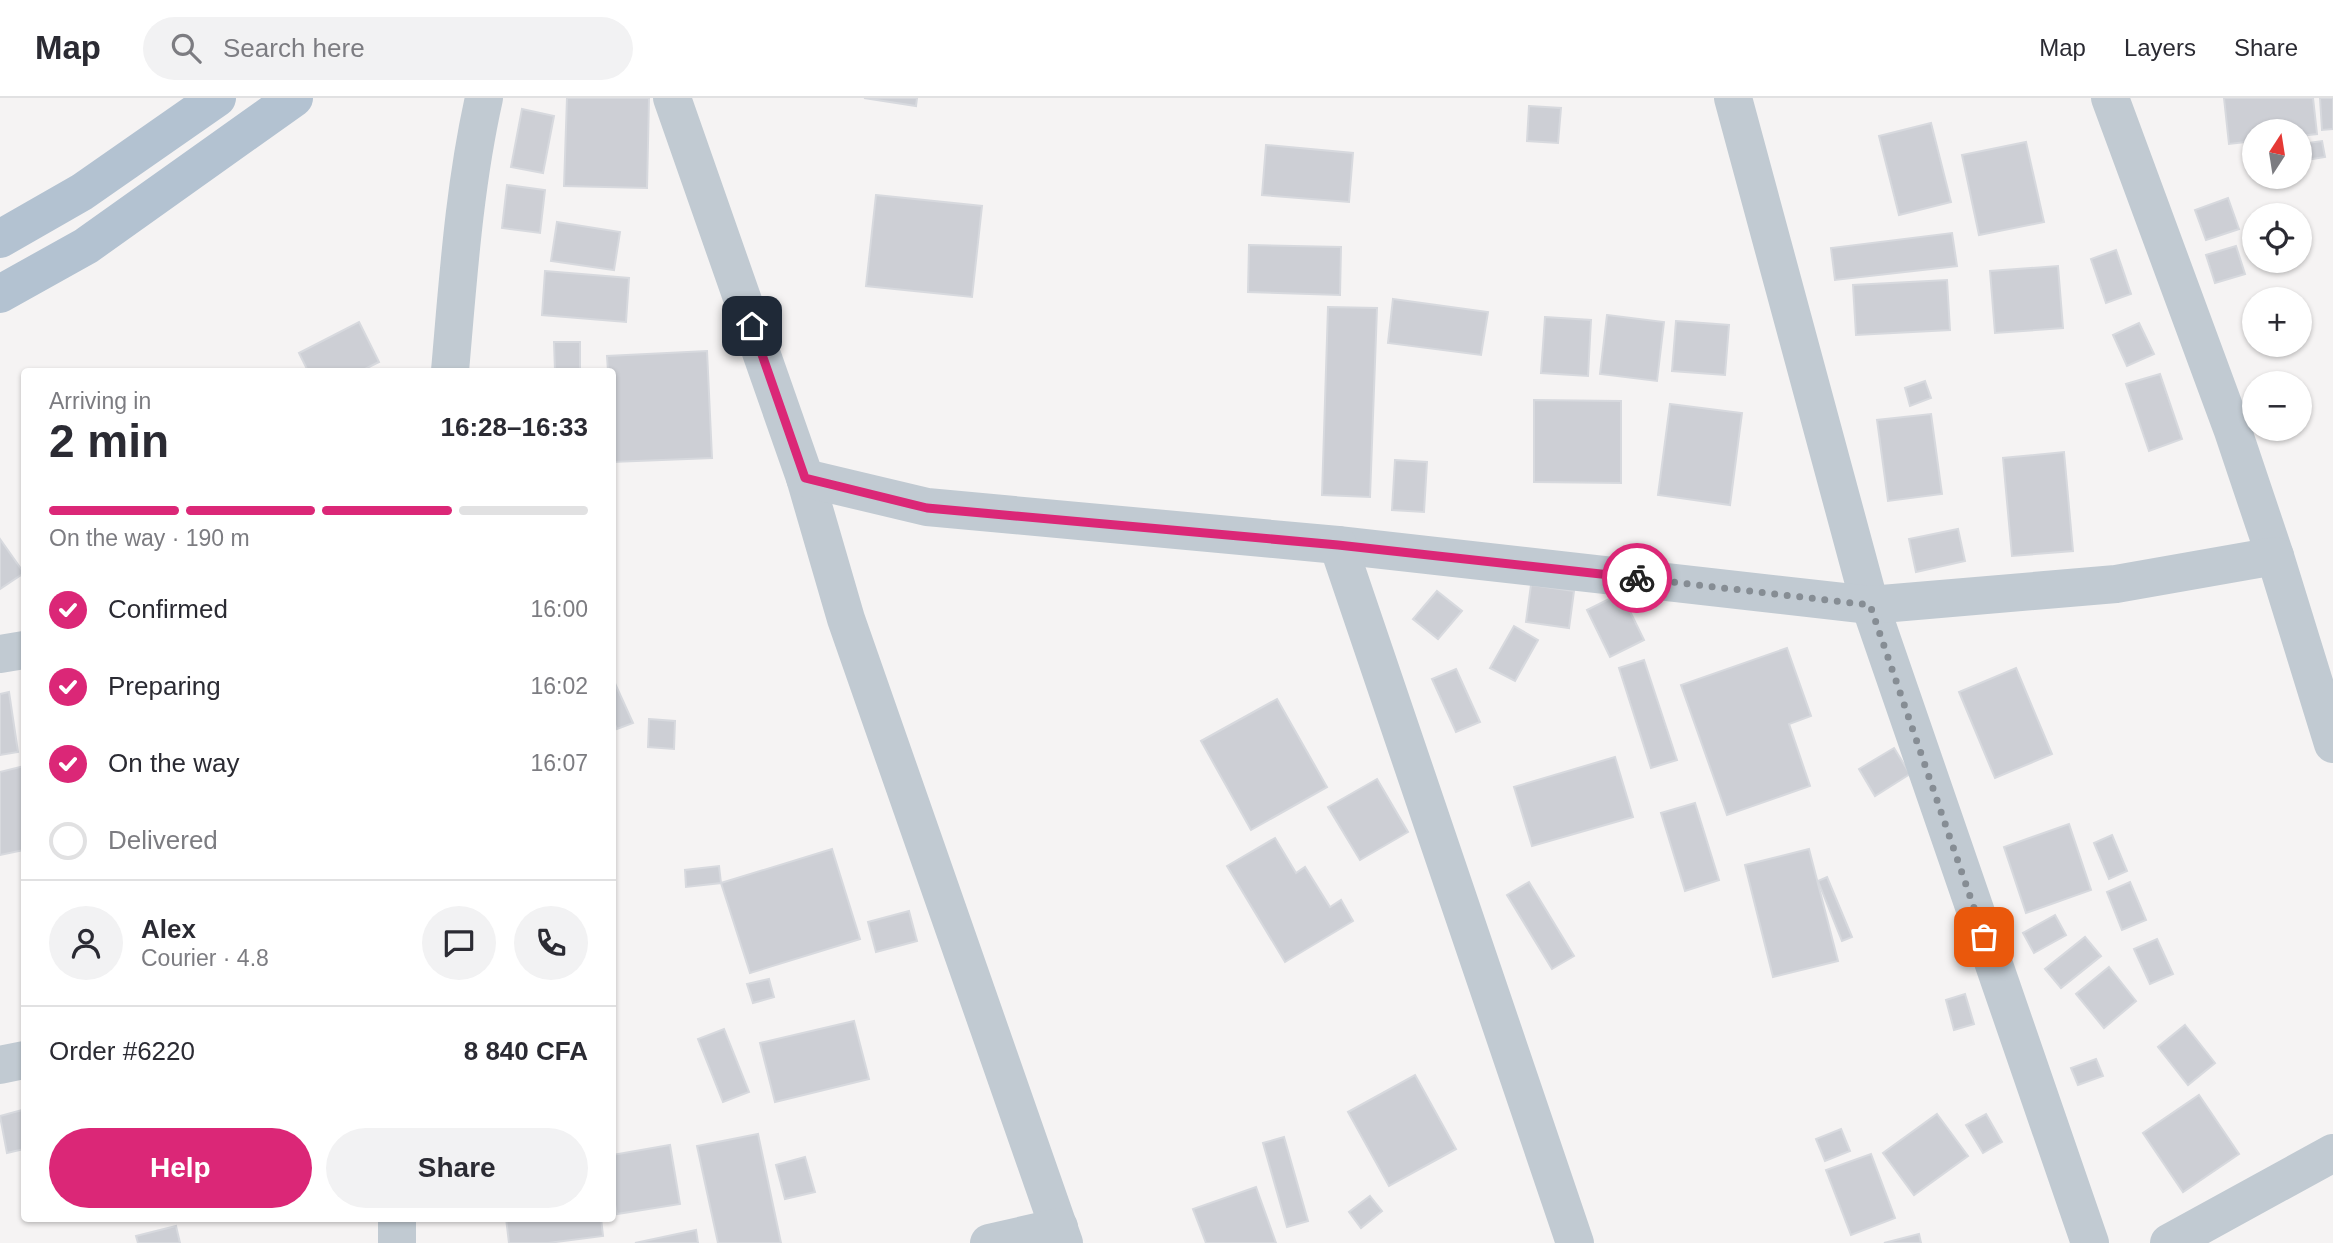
<!DOCTYPE html>
<html lang="en">
<head>
<meta charset="utf-8">
<style>
  body { margin:0; font-family:Arial,sans-serif; background:#f2f2f3; color:#2b2b33; height:100vh; display:flex; flex-direction:column; font-size:26px; white-space:nowrap }
  * { box-sizing:border-box; margin:0 }
  p { font-size:23px; color:#7c7c81 }
  .icon { flex:none; width:38px; height:38px; fill:none; stroke:currentColor; stroke-width:2; stroke-linecap:round; stroke-linejoin:round }
  .map { position:relative; flex:1; overflow:hidden }
  .panel { position:absolute; left:21px; top:270px; width:595px; height:854px; display:flex; flex-direction:column; background:#fff; border-radius:7px; box-shadow:0 2px 5px #0004 }
  .panel>* { flex:none }
  .needle { width:46px; rotate:12deg }
  .buttons { position:absolute; left:2242px; top:21px; display:grid; gap:14px }
  .buttons a { display:grid; place-items:center; width:70px; height:70px; border-radius:50%; background:#fff; box-shadow:0 2px 5px #0004; font-size:35px }
  .pin { position:absolute; display:grid; place-items:center; width:60px; height:60px; color:#fff; margin:-30px; border-radius:14px; box-shadow:0 4px 10px #0006 }
  .courier { position:absolute; display:grid; place-items:center; width:70px; height:70px; margin:-35px; border:5px solid #db2777; border-radius:50%; background:#fff; color:#222; box-shadow:0 2px 9px #0007 }
  .head em { font-style:normal; font-weight:600 }
  .head div { display:flex; flex-direction:column-reverse }
  .head { display:flex; align-items:center; justify-content:space-between; height:119px; padding:0 28px }
  h1 { font-size:46px; font-weight:600; line-height:52px }
  .bar { display:grid; grid-template-columns:repeat(4,1fr); gap:10px 7px; align-content:center; height:84px; padding:0 28px }
  .bar i { height:9px; border-radius:5px; background:#e1e1e2 }
  .bar .selected { background:#db2777 }
  .bar p { grid-column:span 4 }
  .line { display:flex; align-items:center; gap:18px; padding:0 28px; border-top:2px solid #e1e1e2 }
  .line div { flex:1 }
  .round { display:grid; place-items:center; flex:none; width:74px; height:74px; border-radius:37px; background:#f2f2f3 }
  ol { padding:0 28px; list-style:none }
  li { display:flex; align-items:center; gap:21px; height:77px }
  li p { margin-inline-start:auto }
  li .icon { padding:7px; border-radius:50%; background:#db2777; color:#fff; stroke-width:4 }
  li:last-child { color:#7c7c81 }
  li i { width:38px; height:38px; border:4px solid #e1e1e2; border-radius:50% }
  .action { display:flex; gap:14px; margin-top:auto; padding:14px 28px }
  .action a { flex:1; height:80px; border-radius:42px; background:#db2777; color:#fff; font-size:28px; font-weight:600; line-height:80px; text-align:center }
  .action a+a { background:#f2f2f3; color:#2b2b33 }
  header { display:flex; align-items:center; gap:42px; box-sizing:border-box; height:98px; padding:0 35px; background:#fff; border-bottom:2px solid #e1e1e2 }
  header strong { font-size:33px }
  nav { display:flex; gap:38px; margin-inline-start:auto; font-size:24px }
  .search { width:490px; height:63px; background:#f2f2f3; display:flex; align-items:center; gap:18px; box-sizing:border-box; padding:0 24px; border-radius:38px; color:#7c7c81; font-size:26px }
  .map>svg:first-child { display:block }
</style>
</head>
<body>
<header>
<strong>Map</strong>
<div class="search"><svg class="icon" aria-label="search" viewBox="0 0 24 24"><circle cx="10" cy="10" r="6"/><path d="M15 15l6 6"/></svg>Search here</div>
<nav><a>Map</a><a>Layers</a><a>Share</a></nav>
</header>
<div class="map">
<svg width="2333" height="1145" viewBox="0 0 2333 1145">
  <rect width="100%" height="100%" fill="#f5f3f3"/>
  <g fill="#cdcfd5" stroke="#d7d9de" stroke-width="2">
    <path d="M567,0h82l-2,90 -83,-2z"/>
    <path d="M864,0h53l-1,8z"/>
    <path d="M2224,0h89l4,36 -17,2v-5h-46v10l-25,3z"/>
    <path d="M2320,0h13v31l-11,1z"/>
    <path d="M1529,8l32,2 -3,35 -31,-2z"/>
    <path d="M522,11l32,7 -11,57 -32,-6z"/>
    <path d="M1931,25l20,79 -52,13 -20,-79z"/>
    <path d="M2322,43l3,16 -25,4v-17z"/>
    <path d="M2026,44l18,80 -65,13 -17,-80z"/>
    <path d="M1266,47l87,8 -4,49 -87,-7z"/>
    <path d="M507,87l38,5 -5,43 -38,-5z"/>
    <path d="M876,97l106,11 -10,91 -106,-11z"/>
    <path d="M2228,100l11,31 -33,11 -11,-30z"/>
    <path d="M557,124l63,10 -6,38 -63,-9z"/>
    <path d="M1952,135l5,33 -122,14 -4,-32z"/>
    <path d="M1249,147l92,2 -1,48 -92,-3z"/>
    <path d="M2236,148l9,28 -30,9 -9,-28z"/>
    <path d="M2116,152l15,44 -25,9 -15,-44z"/>
    <path d="M2058,168l5,62 -68,5 -5,-62z"/>
    <path d="M545,173l84,7 -3,44 -84,-7z"/>
    <path d="M1947,182l3,50 -94,5 -3,-50z"/>
    <path d="M1393,201l95,13 -7,43 -93,-12z"/>
    <path d="M1328,209l49,1 -7,189 -48,-2z"/>
    <path d="M1607,217l57,7 -7,59 -57,-7z"/>
    <path d="M1545,219l46,3 -3,56 -47,-3z"/>
    <path d="M1676,223l53,4 -4,50 -53,-4z"/>
    <path d="M359,224l20,40 -18,9h-53l-9,-18z"/>
    <path d="M2139,225l15,31 -27,12 -14,-31z"/>
    <path d="M554,244h26v29h-25z"/>
    <path d="M707,253l5,107 -100,4v-91h-4l-1,-15z"/>
    <path d="M2160,276l22,65 -33,12 -23,-67z"/>
    <path d="M1925,283l6,17 -21,8 -5,-18z"/>
    <path d="M1534,302l87,1v82l-87,-1z"/>
    <path d="M1670,306l72,9 -12,92 -72,-10z"/>
    <path d="M1931,316l11,80 -54,7 -11,-81z"/>
    <path d="M2064,354l9,99 -61,5 -9,-98z"/>
    <path d="M1395,362l32,2 -3,50 -32,-2z"/>
    <path d="M1958,431l7,32 -49,11 -7,-33z"/>
    <path d="M0,441l24,34 -24,16z"/>
    <path d="M1531,487l43,6 -5,37 -43,-6z"/>
    <path d="M1437,493l25,20 -24,28 -25,-20z"/>
    <path d="M1621,495l23,47 -34,17 -23,-47z"/>
    <path d="M1514,528l24,14 -23,41 -25,-13z"/>
    <path d="M1787,550l24,68 -22,8 21,62 -83,29 -46,-130z"/>
    <path d="M1644,562l33,100 -26,8 -32,-100z"/>
    <path d="M2016,570l36,86 -57,24 -36,-86z"/>
    <path d="M1456,571l24,53 -24,10 -24,-53z"/>
    <path d="M613,581l20,44 -16,6 -5,-11z"/>
    <path d="M9,594l9,60 -18,3v-61z"/>
    <path d="M1277,601l50,88 -76,43 -50,-89z"/>
    <path d="M649,621l26,2 -1,28 -26,-2z"/>
    <path d="M1894,650l16,26 -35,22 -16,-27z"/>
    <path d="M1615,659l18,60 -101,29 -18,-59z"/>
    <path d="M24,668v84l-24,5v-83z"/>
    <path d="M1377,681l31,53 -48,28 -32,-53z"/>
    <path d="M1695,705l24,77 -34,11 -24,-78z"/>
    <path d="M2069,726l22,66 -65,23 -22,-66z"/>
    <path d="M2112,737l15,36 -18,8 -15,-36z"/>
    <path d="M1275,740l21,35 9,-6 25,40 11,-7 12,21 -68,41 -58,-96z"/>
    <path d="M832,751l28,90 -110,34 -29,-90z"/>
    <path d="M1809,751l29,112 -65,16 -28,-112z"/>
    <path d="M719,768l2,17 -35,4 -1,-17z"/>
    <path d="M1827,779l25,60 -10,4 -24,-60z"/>
    <path d="M1529,784l45,74 -22,13 -45,-74z"/>
    <path d="M2130,784l16,38 -24,10 -15,-38z"/>
    <path d="M909,813l8,30 -41,11 -8,-30z"/>
    <path d="M2055,817l11,20 -32,18 -11,-20z"/>
    <path d="M2085,839l16,19 -40,32 -16,-19z"/>
    <path d="M2157,841l16,35 -23,10 -16,-35z"/>
    <path d="M2109,869l27,34 -32,27 -28,-34z"/>
    <path d="M769,881l5,18 -21,6 -6,-19z"/>
    <path d="M1965,896l9,30 -20,6 -8,-30z"/>
    <path d="M854,923l15,58 -94,23 -15,-59z"/>
    <path d="M2185,927l30,38 -27,22 -30,-38z"/>
    <path d="M724,931l25,63 -26,10 -25,-63z"/>
    <path d="M2096,961l7,17 -25,9 -7,-17z"/>
    <path d="M1415,977l41,74 -67,37 -41,-74z"/>
    <path d="M2199,997l40,59 -56,38 -40,-59z"/>
    <path d="M22,1012l2,11v28l-17,4 -7,-37z"/>
    <path d="M1937,1016l31,42 -54,39 -31,-42z"/>
    <path d="M1986,1016l16,28 -19,11 -17,-28z"/>
    <path d="M1841,1031l9,22 -25,10 -9,-22z"/>
    <path d="M758,1036l23,109h-63l-21,-97z"/>
    <path d="M1284,1039l24,84 -21,6 -24,-84z"/>
    <path d="M670,1047l10,59 -63,10 -5,-24v-35z"/>
    <path d="M1871,1056l24,64 -44,17 -25,-65z"/>
    <path d="M805,1059l10,35 -30,7 -9,-34z"/>
    <path d="M1256,1089l20,56h-70l-13,-34z"/>
    <path d="M1370,1098l12,15 -21,17 -12,-16z"/>
    <path d="M506,1120h95l2,18 -55,7h-39z"/>
    <path d="M176,1128l4,17h-42l-2,-7z"/>
    <path d="M696,1132l2,13h-63z"/>
    <path d="M1919,1136l2,9h-37z"/>
  </g>
  <g fill="none" stroke-linecap="round" stroke-linejoin="round">
    <g stroke="#c1cad2" stroke-width="38">
      <path d="M672,0l133,380 41,141 218,624"/>
      <path d="M1733,0l137,507 220,638"/>
      <path d="M2110,0l123,333 42,125"/>
      <path d="M450,273c8,-91 14,-184 34,-273"/>
      <path d="M805,380l122,29 411,38 532,60 246,-21 159,-28 58,188"/>
      <path d="M1338,447l237,698"/>
      <path d="M0,556l24,-4"/>
      <path d="M0,967l24,-5"/>
      <path d="M397,1145v-25"/>
      <path d="M989,1145l70,-16"/>
      <path d="M2169,1145l164,-90"/>
    </g>
    <g stroke="#b3c2d1" stroke-width="38">
      <path d="M0,141l82,-47 135,-94"/>
      <path d="M0,196l86,-48 208,-148"/>
    </g>
  </g>
  <g fill="none" stroke-linecap="round" stroke-linejoin="round">
    <path stroke="#868d94" stroke-width="7" stroke-dasharray="0 12.6" d="M1637,480l233,27 114,332"/>
    <path stroke="#db2777" stroke-width="9" d="M752,228l53,152 122,30 411,37 299,33"/>
  </g>
</svg>
<div class="buttons">
<a><svg class="needle" viewBox="-14 -14 28 28"><path d="M0-13l5 13h-10z" fill="#e53935"/><path d="M0 13l5-13h-10z" fill="#7c7c81"/></svg></a>
<a><svg class="icon" aria-label="locate" viewBox="0 0 24 24"><circle cx="12" cy="12" r="6"/><path d="M12 2v4M12 18v4M2 12h4M18 12h4"/></svg></a>
<a>+</a>
<a>−</a>
</div>
<div class="pin" style="left:1984px;top:839px;background:#ea580c"><svg class="icon" aria-label="bag" viewBox="0 0 24 24"><path d="M5 8h14l-1 12H6zM9 8a3 3 0 0 1 6 0"/></svg></div>
<div class="pin" style="left:752px;top:228px;background:#1f2937"><svg class="icon" aria-label="home" viewBox="0 0 24 24"><path d="M3 11l9-7 9 7M6 9v11h12V9"/></svg></div>
<div class="courier" style="left:1637px;top:480px"><svg class="icon" aria-label="bike" viewBox="0 0 24 24"><circle cx="6" cy="16" r="4"/><circle cx="18" cy="16" r="4"/><path d="M6 16l4-8h5l3 8M10 8l3 8H6M13 5h3"/></svg></div>
<section class="panel">
<div class="head"><div><h1>2 min</h1><p>Arriving in</p></div><em>16:28–16:33</em></div>
<div class="bar"><i class="selected"></i><i class="selected"></i><i class="selected"></i><i></i><p>On the way · 190 m</p></div>
<ol>
<li><svg class="icon" aria-label="check" viewBox="0 0 24 24"><path d="M5 12l5 5 9-10"/></svg>Confirmed<p>16:00</p></li>
<li><svg class="icon" aria-label="check" viewBox="0 0 24 24"><path d="M5 12l5 5 9-10"/></svg>Preparing<p>16:02</p></li>
<li><svg class="icon" aria-label="check" viewBox="0 0 24 24"><path d="M5 12l5 5 9-10"/></svg>On the way<p>16:07</p></li>
<li><i></i>Delivered</li>
</ol>
<div class="line" style="height:126px"><a class="round"><svg class="icon" aria-label="person" viewBox="0 0 24 24"><circle cx="12" cy="8" r="4"/><path d="M4 21q1-7 8-7t8 7"/></svg></a><div><b>Alex</b><p>Courier · 4.8</p></div><a class="round"><svg class="icon" aria-label="chat" viewBox="0 0 24 24"><path d="M4 5h16v11H9l-5 4z"/></svg></a><a class="round"><svg class="icon" aria-label="phone" viewBox="0 0 24 24"><path d="M5 4h4l2 5-3 2q2 4 5 5l2-3 5 2v4C11 20 4 13 5 4z"/></svg></a></div>
<div class="line" style="height:91px"><div>Order #6220</div><b>8 840 CFA</b></div>
<div class="action"><a>Help</a><a>Share</a></div>
</section>
</div>
</body>
</html>
